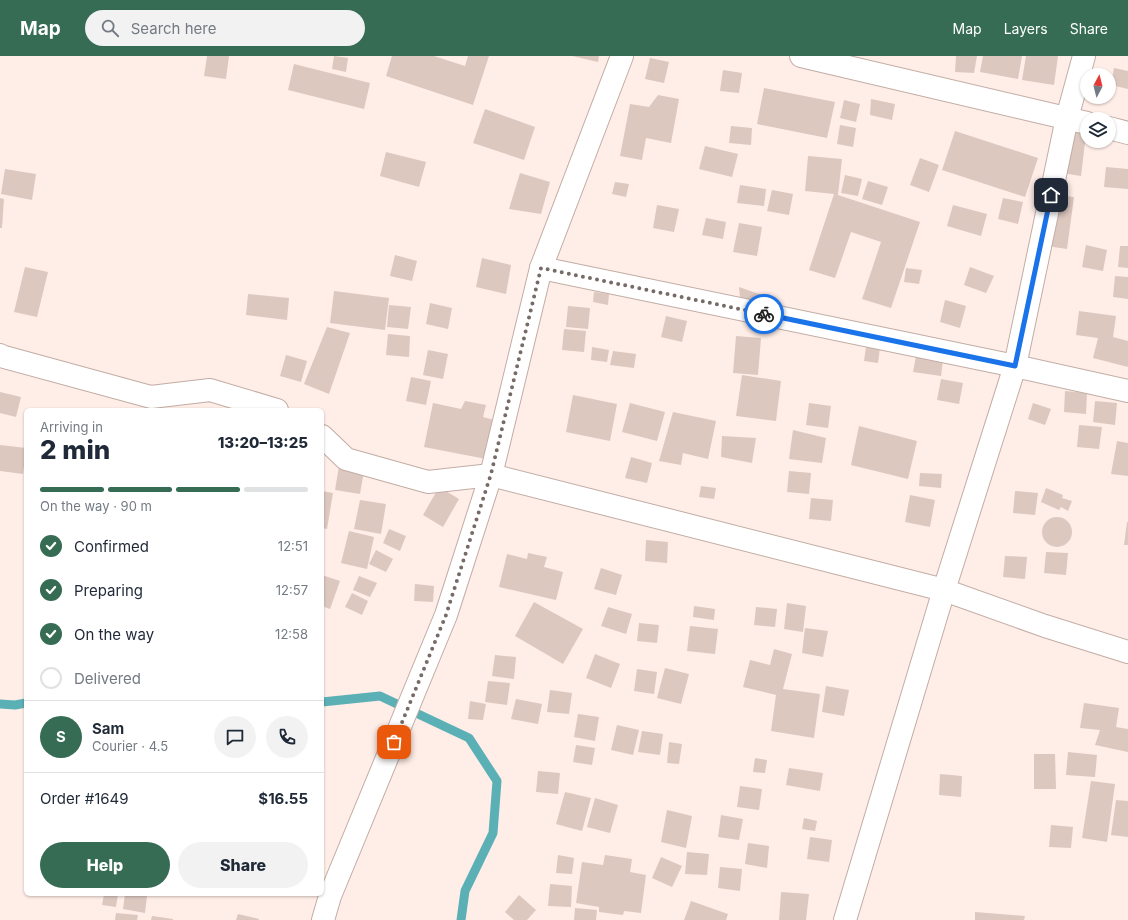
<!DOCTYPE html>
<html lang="en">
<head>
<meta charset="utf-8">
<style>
  body { margin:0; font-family:Inter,sans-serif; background:#f2f2f3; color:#1f2937; height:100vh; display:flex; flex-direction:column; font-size:15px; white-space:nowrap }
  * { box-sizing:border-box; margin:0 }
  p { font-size:13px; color:#747a83 }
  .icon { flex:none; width:22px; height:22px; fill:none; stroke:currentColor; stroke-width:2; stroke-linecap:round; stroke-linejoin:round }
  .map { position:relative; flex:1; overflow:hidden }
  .details { position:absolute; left:24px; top:352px; width:300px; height:488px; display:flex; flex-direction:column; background:#fff; border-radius:6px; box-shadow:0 1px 3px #0004 }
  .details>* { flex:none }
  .needle { width:26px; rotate:7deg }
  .fabs { position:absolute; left:1080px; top:12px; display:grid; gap:8px }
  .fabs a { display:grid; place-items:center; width:36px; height:36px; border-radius:50%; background:#fff; box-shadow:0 1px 3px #0004; font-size:20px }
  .pin { position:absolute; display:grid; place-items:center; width:34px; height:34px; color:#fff; margin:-17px; border-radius:8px; box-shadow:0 2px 6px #0006 }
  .courier { position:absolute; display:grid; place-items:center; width:40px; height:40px; margin:-20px; border:3px solid #1a73e8; border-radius:50%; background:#fff; color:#222; box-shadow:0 1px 5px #0007 }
  .summary em { font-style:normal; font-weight:800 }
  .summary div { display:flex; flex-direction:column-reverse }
  .summary { display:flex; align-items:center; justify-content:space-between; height:68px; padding:0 16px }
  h1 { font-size:26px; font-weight:800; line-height:30px }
  .bar { display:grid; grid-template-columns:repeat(4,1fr); gap:6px 4px; align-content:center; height:48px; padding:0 16px }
  .bar i { height:5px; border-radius:3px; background:#e0e1e3 }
  .bar .on { background:#356c53 }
  .bar p { grid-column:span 4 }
  .line { display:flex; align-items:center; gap:10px; padding:0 16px; border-top:1px solid #e0e1e3 }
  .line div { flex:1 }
  .round { display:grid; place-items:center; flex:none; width:42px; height:42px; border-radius:21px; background:#f2f2f3 }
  ol { padding:0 16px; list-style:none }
  li { display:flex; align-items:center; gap:12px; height:44px }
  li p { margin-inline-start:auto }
  li .icon { padding:4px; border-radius:50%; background:#356c53; color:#fff; stroke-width:4 }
  li:last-child { color:#747a83 }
  li i { width:22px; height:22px; border:2px solid #e0e1e3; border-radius:50% }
  .primary-button { display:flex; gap:8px; margin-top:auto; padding:8px 16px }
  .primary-button a { flex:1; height:46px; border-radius:24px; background:#356c53; color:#fff; font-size:16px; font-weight:800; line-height:46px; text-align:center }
  .primary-button a+a { background:#f2f2f3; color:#1f2937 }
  header { display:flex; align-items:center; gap:24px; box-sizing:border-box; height:56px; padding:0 20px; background:#356c53; color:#fff }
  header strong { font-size:19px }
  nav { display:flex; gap:22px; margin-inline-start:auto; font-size:14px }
  .search { width:280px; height:36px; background:#f2f2f3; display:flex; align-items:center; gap:10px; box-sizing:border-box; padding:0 14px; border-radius:22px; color:#747a83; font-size:15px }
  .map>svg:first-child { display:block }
</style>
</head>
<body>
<header>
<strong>Map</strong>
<div class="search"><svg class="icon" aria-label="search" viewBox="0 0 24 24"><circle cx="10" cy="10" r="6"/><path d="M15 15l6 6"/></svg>Search here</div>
<nav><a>Map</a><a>Layers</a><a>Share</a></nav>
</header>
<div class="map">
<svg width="1128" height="864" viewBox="0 0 1128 864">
  <rect width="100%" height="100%" fill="#ffede7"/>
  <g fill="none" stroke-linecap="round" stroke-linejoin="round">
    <g stroke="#5bb0b6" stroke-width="9">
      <path d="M322,646l58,-6 89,42 28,43 -4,52 -28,58 -4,29"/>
      <path d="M0,648l15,1 11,-2"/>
    </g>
  </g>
  <g fill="#ddc8c0">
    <path d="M207,0h22l-3,23 -22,-3z"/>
    <path d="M334,0l14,2 -2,14 -14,-3z"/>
    <path d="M392,0h42l31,10 3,-10h21l-16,49 -87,-29z"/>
    <path d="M572,0h27l-1,6z"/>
    <path d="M956,0h21l-3,17 -19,-1z"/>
    <path d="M983,0h39l-4,23 -38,-7z"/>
    <path d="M1026,0h32l-4,29 -32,-5z"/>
    <path d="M650,2l19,4 -5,21 -19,-4z"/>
    <path d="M294,8l76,19 -6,26 -76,-19z"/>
    <path d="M1114,12l14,3v18l-17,-4z"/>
    <path d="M723,14l19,3 -3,20 -19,-2z"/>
    <path d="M764,32l71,14 -8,36 -70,-14z"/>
    <path d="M658,39l21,4 -8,44 -25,-5 -4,22 -22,-4 10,-52 19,3z"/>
    <path d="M871,43l24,5 -3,16 -22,-5z"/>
    <path d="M844,44l16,4 -4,18 -16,-4z"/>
    <path d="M485,53l50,18 -11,33 -51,-17z"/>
    <path d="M840,69l16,3 -3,19 -16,-3z"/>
    <path d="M731,70l21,2 -1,17 -22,-2z"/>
    <path d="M955,75l83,27 -13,39 -83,-27z"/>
    <path d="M1068,75l18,3 -5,42 -19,-3z"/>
    <path d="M705,90l33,8 -6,23 -33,-8z"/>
    <path d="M386,96l40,10 -7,25 -39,-11z"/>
    <path d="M808,100l34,3 -4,36 82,27 -29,86 -29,-9 19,-57 -30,-10 -16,46 -26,-8 25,-76 -29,-3z"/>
    <path d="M920,102l19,7 -10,27 -19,-7z"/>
    <path d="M1106,111l22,2v20l-24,-2z"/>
    <path d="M5,113l31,5 -4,26 -31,-6z"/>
    <path d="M520,117l30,9 -9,32 -32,-5z"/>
    <path d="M845,119l17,4 -4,17 -17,-3z"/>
    <path d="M868,125l20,6 -6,18 -20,-6z"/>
    <path d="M615,126l14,2 -3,13 -14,-3z"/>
    <path d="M740,129l26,4 -2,17 -27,-3z"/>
    <path d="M772,134l21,4 -4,21 -22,-4z"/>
    <path d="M1047,138l27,3 -7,52 -27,-4z"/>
    <path d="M0,142l4,1 -2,29h-2z"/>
    <path d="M1003,142l20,4 -5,22 -20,-5z"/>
    <path d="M657,149l22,4 -5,23 -21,-4z"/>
    <path d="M953,149l34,9 -6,22 -34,-10z"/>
    <path d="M706,162l20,4 -3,17 -21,-4z"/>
    <path d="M739,167l23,4 -5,29 -24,-4z"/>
    <path d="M1086,189l21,5 -4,21 -21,-4z"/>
    <path d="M1120,190h8v22l-10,-1z"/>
    <path d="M395,199l22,6 -5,20 -22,-5z"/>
    <path d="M482,202l29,7 -5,29 -30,-7z"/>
    <path d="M25,211l23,5 -11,45 -23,-5z"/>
    <path d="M970,211l24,9 -8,17 -22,-8z"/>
    <path d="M906,212l16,2 -3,14 -15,-2z"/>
    <path d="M1115,220l13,1v22l-15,-2z"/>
    <path d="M739,231l26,9 -1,9 -24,-7z"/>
    <path d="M334,235l55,7 -4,32 -55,-7z"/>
    <path d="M594,236l15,2 -1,11 -15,-3z"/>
    <path d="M248,238l41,4 -2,22 -41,-5z"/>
    <path d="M945,244l21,6 -6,22 -20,-6z"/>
    <path d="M430,247l22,5 -4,21 -22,-5z"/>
    <path d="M389,249l22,2 -3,22 -21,-2z"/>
    <path d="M568,250l22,2 -2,21 -22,-2z"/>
    <path d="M1079,255l37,5 -3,21 15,4v26l-35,-9 5,-20 -22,-3z"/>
    <path d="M666,260l21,5 -5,21 -21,-5z"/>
    <path d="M327,271l23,6 -21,61 -25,-10z"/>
    <path d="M564,273l22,2 -2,21 -22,-2z"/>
    <path d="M388,278l22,2 -1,21 -23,-2z"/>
    <path d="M736,280l25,2 -3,37 -25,-2z"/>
    <path d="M592,291l17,3 -2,12 -16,-2z"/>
    <path d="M866,291l14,1 -2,15 -14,-2z"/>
    <path d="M428,294l20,4 -5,25 -20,-4z"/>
    <path d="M613,295l23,3 -2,14 -24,-3z"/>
    <path d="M286,299l21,6 -6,21 -21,-6z"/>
    <path d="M916,300l27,4 -2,16 -28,-4z"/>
    <path d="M742,319l39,6 -5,40 -40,-5z"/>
    <path d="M411,321l20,4 -5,24 -20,-4z"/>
    <path d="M941,323l22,4 -4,21 -22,-4z"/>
    <path d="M1065,335l22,2 -1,21 -22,-2z"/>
    <path d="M0,336l21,5 -5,20 -16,-4z"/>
    <path d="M573,339l44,9 -7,37 -44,-9z"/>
    <path d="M465,345l21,4 -3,12 11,3 -8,39 -62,-12 9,-44 28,6z"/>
    <path d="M1095,345l22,2 -2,22 -22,-3z"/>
    <path d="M630,347l35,9 -8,29 -35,-9z"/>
    <path d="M809,347l22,3 -3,22 -22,-3z"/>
    <path d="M1033,347l18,6 -6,16 -17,-6z"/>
    <path d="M673,356l43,9 -8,38 -25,-6 -2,12 -22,-4z"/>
    <path d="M1079,369l23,2 -3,22 -22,-2z"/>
    <path d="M859,370l58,15 -9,38 -57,-14z"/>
    <path d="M793,374l33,8 -4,25 -33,-4z"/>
    <path d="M722,380l34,2 -4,25 -31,-6z"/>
    <path d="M1117,385l11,2v33l-17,-2z"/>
    <path d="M0,389l26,3 -3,26 -23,-3z"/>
    <path d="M631,401l21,6 -5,20 -22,-5z"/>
    <path d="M339,410l25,5 -4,23 -25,-4z"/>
    <path d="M789,415l22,2 -2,21 -22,-2z"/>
    <path d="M920,417l22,1 -1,14 -22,-2z"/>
    <path d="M701,430l15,2 -2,11 -15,-2z"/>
    <path d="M439,431l20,12 -16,28 -20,-12z"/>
    <path d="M1046,432l17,7 -1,3 10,3 -4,10 -7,-4 -2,3 -18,-8z"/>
    <path d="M322,435l11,2 -6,36 -5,-1z"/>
    <path d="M1015,435l23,2 -3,22 -22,-2z"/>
    <path d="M910,439l25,5 -5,27 -25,-5z"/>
    <path d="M811,442l22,2 -2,21 -22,-2z"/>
    <path d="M360,444l26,4 -5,30 -27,-5z"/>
    <circle cx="1057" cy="476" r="15"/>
    <path d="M1127,466h1v23h-4z"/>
    <path d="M389,473l17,7 -6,15 -17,-8z"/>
    <path d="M349,475l25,6 -7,32 -26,-6z"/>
    <path d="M646,484l22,2 -1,21 -22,-2z"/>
    <path d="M376,494l17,9 -7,13 -17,-8z"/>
    <path d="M1046,496l22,1 -2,22 -22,-2z"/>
    <path d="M528,497l19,4 -3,10 19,5 -7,28 -57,-13 8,-33 20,5z"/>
    <path d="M1005,500l22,1 -2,22 -22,-2z"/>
    <path d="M601,512l21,7 -6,20 -22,-6z"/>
    <path d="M322,519l18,6 -10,28 -8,-3z"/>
    <path d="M359,520l18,7 -7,14 -17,-7z"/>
    <path d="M415,528l19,2 -1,16 -19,-1z"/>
    <path d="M352,537l16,8 -6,14 -17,-8z"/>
    <path d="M534,546l49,27 -20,35 -48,-28z"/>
    <path d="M787,547l19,3 -3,26 -19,-3z"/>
    <path d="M694,550l21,3 -1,11 -21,-3z"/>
    <path d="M608,551l24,7 -6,20 -25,-8z"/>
    <path d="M756,551l21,2 -2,18 -21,-2z"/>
    <path d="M639,567l20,2 -2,18 -20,-2z"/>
    <path d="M690,570l28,3 -3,25 -28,-3z"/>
    <path d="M805,572l23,3 -5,26 -21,-4z"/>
    <path d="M774,593l18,5 -9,35 37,5 -6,44 -43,-7 5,-36 -33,-8 7,-27 20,5z"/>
    <path d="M595,598l25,10 -9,24 -25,-10z"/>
    <path d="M495,599l21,2 -2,22 -22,-3z"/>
    <path d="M665,612l24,6 -8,30 -24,-6z"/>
    <path d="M637,613l20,3 -3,22 -20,-3z"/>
    <path d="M488,625l22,2 -3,22 -22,-3z"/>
    <path d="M826,630l23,4 -5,26 -22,-4z"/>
    <path d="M550,634l22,3 -3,21 -22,-2z"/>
    <path d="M516,643l26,5 -4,20 -27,-5z"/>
    <path d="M470,645l16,3 -3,16 -15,-1z"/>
    <path d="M1084,647l35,5 -3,19 12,2v23l-33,-7 5,-15 -20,-2z"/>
    <path d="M578,658l21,3 -4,24 -21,-4z"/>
    <path d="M617,669l22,5 -6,25 -22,-5z"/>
    <path d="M642,675l21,3 -3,21 -22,-3z"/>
    <path d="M669,686l13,2 -3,20 -12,-1z"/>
    <path d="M576,689l19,3 -3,17 -19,-3z"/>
    <path d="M1068,696l29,3 -2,22 -29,-2z"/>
    <path d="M1034,698h21l1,35h-22z"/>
    <path d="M755,702l12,2 -2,13 -12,-1z"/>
    <path d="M789,712l34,5 -3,18 -34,-6z"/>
    <path d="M538,715l22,2 -2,21 -22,-2z"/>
    <path d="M940,718l22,2 -1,21 -22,-2z"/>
    <path d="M1091,725l24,3 -8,58 -25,-4z"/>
    <path d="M740,730l22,3 -3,21 -22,-3z"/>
    <path d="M565,736l26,6 -9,33 -26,-7z"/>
    <path d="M595,742l23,7 -8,28 -23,-6z"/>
    <path d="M1116,744l12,1v36l-17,-2z"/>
    <path d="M667,754l25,6 -6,32 -25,-6z"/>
    <path d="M721,759l22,4 -4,21 -21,-3z"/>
    <path d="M804,762l13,3 -2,10 -13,-2z"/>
    <path d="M1051,769l22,2 -2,21 -22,-1z"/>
    <path d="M810,781l22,3 -3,22 -22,-3z"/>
    <path d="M748,787l21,3 -2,22 -22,-4z"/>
    <path d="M687,796l22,2 -2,21 -22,-1z"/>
    <path d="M558,799l16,3 -2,16 -16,-1z"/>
    <path d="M605,799l27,4 -2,13 16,3 -5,38 -17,-2 -1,4 -24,-3v-5l-23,-4 6,-41 21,3z"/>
    <path d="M661,801l21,9 -10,21 -20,-9z"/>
    <path d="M720,811l22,2 -2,22 -22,-3z"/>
    <path d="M550,828l22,2 -1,21 -23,-1z"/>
    <path d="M781,836l28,2 -3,26h-27z"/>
    <path d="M104,838h14l-2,13 -14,-2z"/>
    <path d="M125,838l22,2 -2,17 -22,-4z"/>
    <path d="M519,839l17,15 -9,10h-13l-9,-8z"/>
    <path d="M691,845l37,13 -2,6h-42z"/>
    <path d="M575,852l22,2 -1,10h-22z"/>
    <path d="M975,856l50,4 -1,4h-49z"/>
    <path d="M116,857l22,2 -1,5h-22z"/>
    <path d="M238,858l21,5v1h-23z"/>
    <path d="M152,860l21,3v1h-22z"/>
  </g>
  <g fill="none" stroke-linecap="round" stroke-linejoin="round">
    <defs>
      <g id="minor">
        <path d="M801,0l286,67"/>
        <path d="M1109,72l19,5"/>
        <path d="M541,212l474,98 113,25"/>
        <path d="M0,299l1,1 150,41 59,-7 67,20"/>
        <path d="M322,380l24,23 82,23 63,-7 453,115 101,36 83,26"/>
        <path d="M323,864l7,-24 116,-281 45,-140 50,-207 81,-212"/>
        <path d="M845,864l99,-330 71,-224 52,-248 17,-62"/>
      </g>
    </defs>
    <use href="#minor" stroke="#c2ada5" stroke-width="24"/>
    <use href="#minor" stroke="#fff" stroke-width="22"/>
  </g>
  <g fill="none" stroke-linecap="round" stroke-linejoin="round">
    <path stroke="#766b67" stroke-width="4" stroke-dasharray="0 7.2" d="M394,686l52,-127 45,-141 50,-206 223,46"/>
    <path stroke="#1a73e8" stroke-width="5" d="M764,258l251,52 36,-171"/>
  </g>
</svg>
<div class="fabs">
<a><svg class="needle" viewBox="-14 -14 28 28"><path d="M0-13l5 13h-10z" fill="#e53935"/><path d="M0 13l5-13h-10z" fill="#747a83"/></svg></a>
<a><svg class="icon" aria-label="layers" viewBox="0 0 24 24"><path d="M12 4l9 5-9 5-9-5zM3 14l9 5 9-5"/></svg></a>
</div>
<div class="pin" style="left:394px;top:686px;background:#ea580c"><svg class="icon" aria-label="bag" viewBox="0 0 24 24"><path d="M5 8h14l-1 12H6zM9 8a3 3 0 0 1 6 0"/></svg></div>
<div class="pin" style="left:1051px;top:139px;background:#1f2937"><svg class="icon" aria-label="home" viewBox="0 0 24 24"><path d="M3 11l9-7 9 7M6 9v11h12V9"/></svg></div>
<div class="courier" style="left:764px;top:258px"><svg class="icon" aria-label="bike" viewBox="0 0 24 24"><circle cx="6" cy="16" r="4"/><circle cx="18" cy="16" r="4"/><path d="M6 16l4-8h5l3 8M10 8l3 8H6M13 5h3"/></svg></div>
<section class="details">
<div class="summary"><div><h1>2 min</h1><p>Arriving in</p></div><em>13:20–13:25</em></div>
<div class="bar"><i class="on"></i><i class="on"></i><i class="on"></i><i></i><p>On the way · 90 m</p></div>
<ol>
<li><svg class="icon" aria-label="check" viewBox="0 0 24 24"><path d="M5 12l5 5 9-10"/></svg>Confirmed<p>12:51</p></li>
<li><svg class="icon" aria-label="check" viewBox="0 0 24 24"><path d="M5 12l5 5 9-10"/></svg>Preparing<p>12:57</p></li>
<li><svg class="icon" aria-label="check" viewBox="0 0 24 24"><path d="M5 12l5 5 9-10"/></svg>On the way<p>12:58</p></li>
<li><i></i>Delivered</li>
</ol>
<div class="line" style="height:72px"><b class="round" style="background:#356c53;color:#fff">S</b><div><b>Sam</b><p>Courier · 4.5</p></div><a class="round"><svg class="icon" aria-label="chat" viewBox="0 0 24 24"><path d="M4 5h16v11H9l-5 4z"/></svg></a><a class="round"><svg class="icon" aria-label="phone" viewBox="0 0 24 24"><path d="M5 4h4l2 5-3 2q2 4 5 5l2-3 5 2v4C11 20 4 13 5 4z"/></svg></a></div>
<div class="line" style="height:52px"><div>Order #1649</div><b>$16.55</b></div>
<div class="primary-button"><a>Help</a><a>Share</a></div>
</section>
</div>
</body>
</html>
